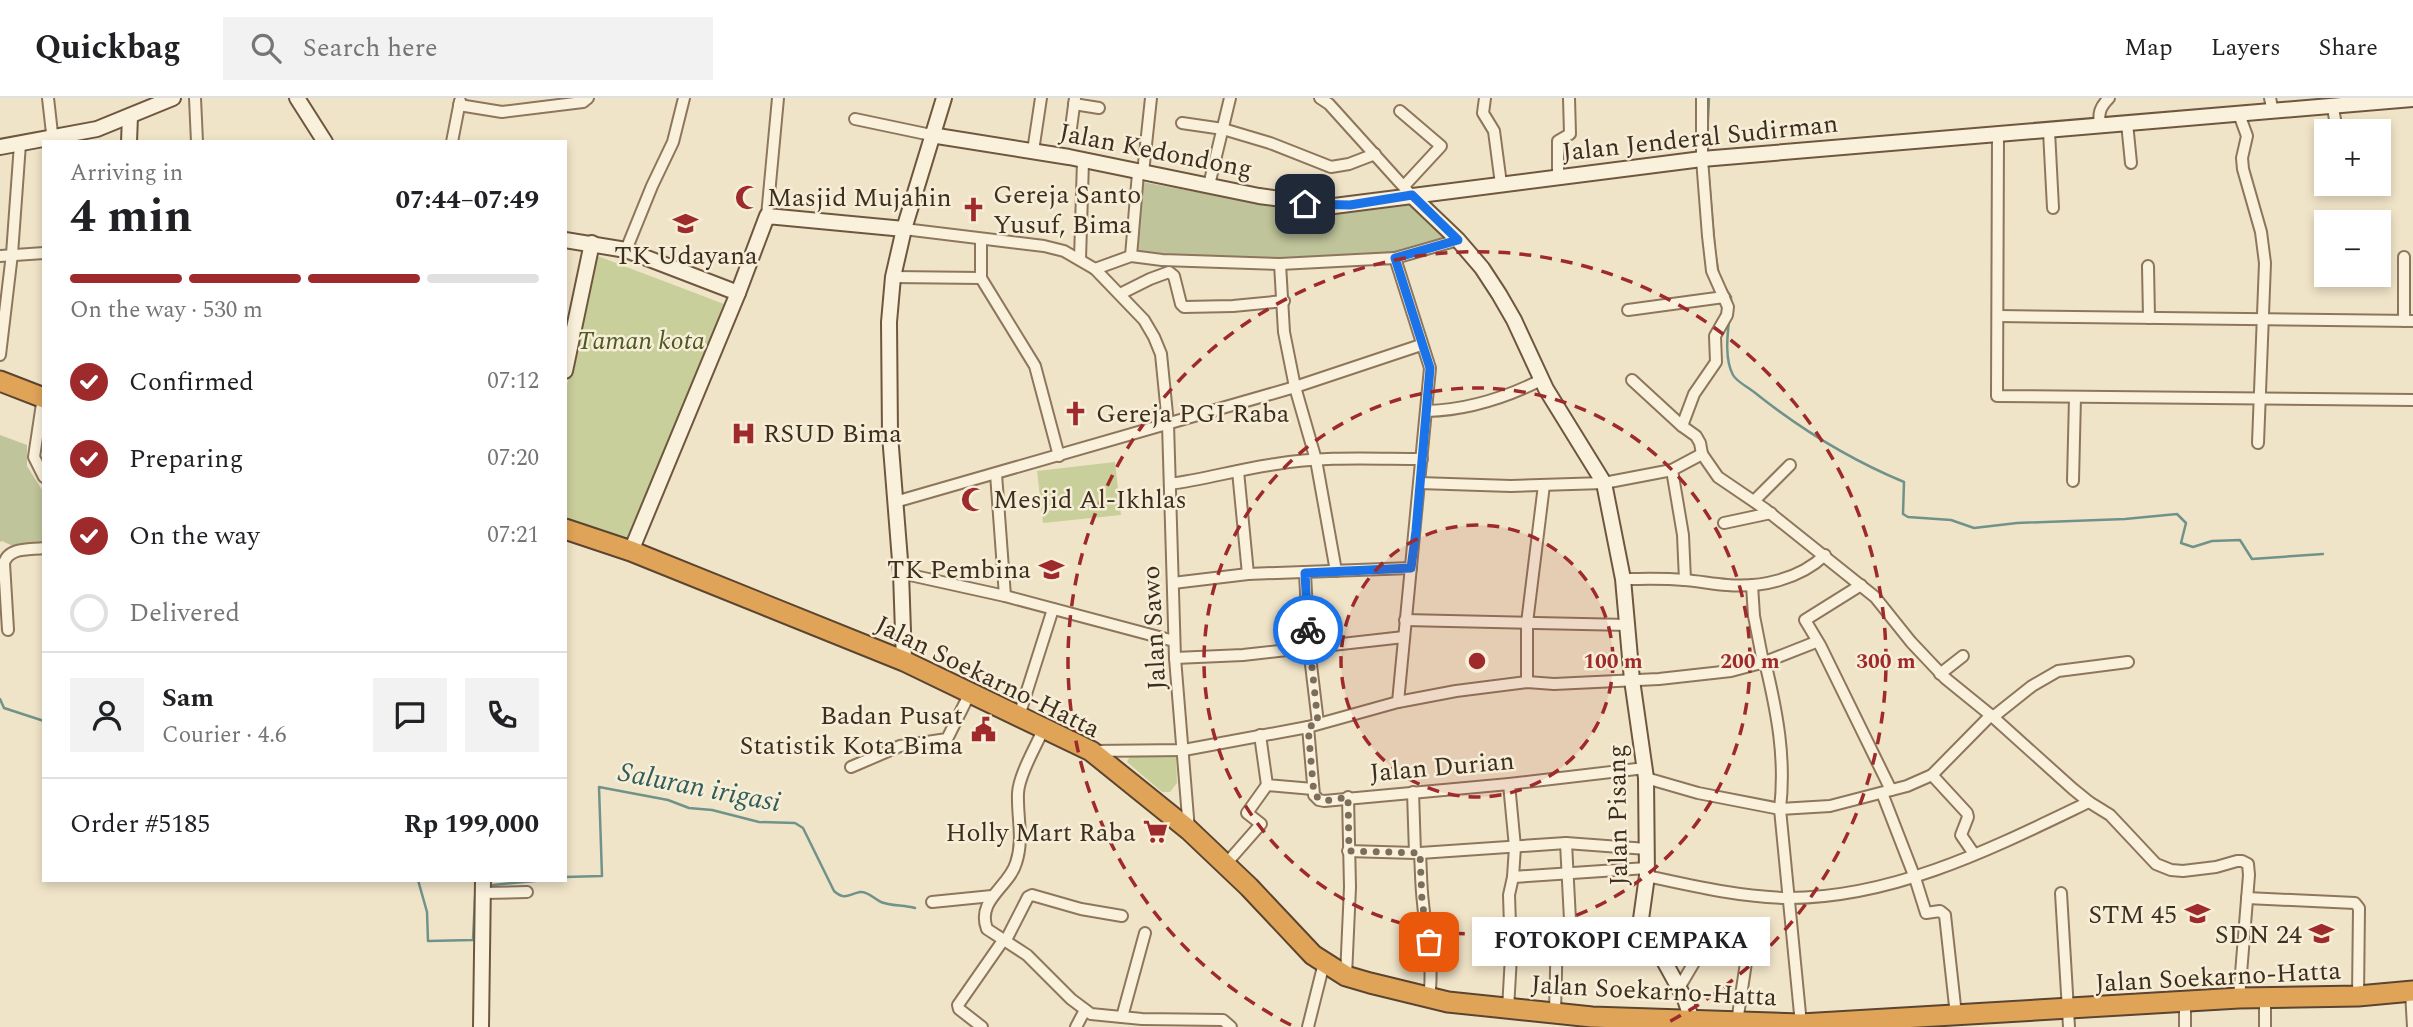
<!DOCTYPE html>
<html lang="en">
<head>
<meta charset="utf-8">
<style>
  body { margin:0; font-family:Spectral,serif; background:#f2f2f2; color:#202124; height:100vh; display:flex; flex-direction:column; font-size:26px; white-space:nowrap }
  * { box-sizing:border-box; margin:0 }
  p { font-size:23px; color:#757577 }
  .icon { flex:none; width:38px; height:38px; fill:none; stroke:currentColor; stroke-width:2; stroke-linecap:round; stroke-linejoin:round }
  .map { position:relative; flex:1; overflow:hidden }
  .side { position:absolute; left:42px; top:42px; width:525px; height:742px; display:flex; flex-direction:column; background:#fff; border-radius:0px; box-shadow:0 4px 10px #0003 }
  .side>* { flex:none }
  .fabs { position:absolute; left:2314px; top:21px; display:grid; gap:14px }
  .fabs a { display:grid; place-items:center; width:77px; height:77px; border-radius:0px; background:#fff; box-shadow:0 4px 10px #0003; font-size:35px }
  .pin { position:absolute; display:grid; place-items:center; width:60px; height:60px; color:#fff; margin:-30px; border-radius:14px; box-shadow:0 4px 10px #0006 }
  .courier { position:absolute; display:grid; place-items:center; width:70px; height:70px; margin:-35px; border:5px solid #1a73e8; border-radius:50%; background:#fff; color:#222; box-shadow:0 2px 9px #0007 }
  .bubble { position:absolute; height:49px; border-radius:0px; background:#fff; box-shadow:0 4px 10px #0003; font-size:23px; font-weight:700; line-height:49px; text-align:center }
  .overview em { font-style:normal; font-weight:700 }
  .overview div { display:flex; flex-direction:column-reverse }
  .overview { display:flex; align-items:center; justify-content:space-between; height:119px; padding:0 28px }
  h1 { font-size:46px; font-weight:700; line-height:52px }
  .bar { display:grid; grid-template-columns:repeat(4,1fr); gap:10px 7px; align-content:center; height:84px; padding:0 28px }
  .bar i { height:9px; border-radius:5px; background:#e0e0e0 }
  .bar .current { background:#9e2a2b }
  .bar p { grid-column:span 4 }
  .line { display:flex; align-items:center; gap:18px; padding:0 28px; border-top:2px solid #e0e0e0 }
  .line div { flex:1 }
  .round { display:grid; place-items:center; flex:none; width:74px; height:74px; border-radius:0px; background:#f2f2f2 }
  ol { padding:0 28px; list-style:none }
  li { display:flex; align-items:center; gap:21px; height:77px }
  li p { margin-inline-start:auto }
  li .icon { padding:7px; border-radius:50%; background:#9e2a2b; color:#fff; stroke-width:4 }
  li:last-child { color:#757577 }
  li i { width:38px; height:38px; border:4px solid #e0e0e0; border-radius:50% }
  header { display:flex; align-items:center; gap:42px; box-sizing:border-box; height:98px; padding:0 35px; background:#fff; border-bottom:2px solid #e0e0e0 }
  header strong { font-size:33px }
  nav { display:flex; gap:38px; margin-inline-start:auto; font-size:24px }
  .search { width:490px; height:63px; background:#f2f2f2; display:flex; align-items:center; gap:18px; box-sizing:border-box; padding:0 24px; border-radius:0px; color:#757577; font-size:26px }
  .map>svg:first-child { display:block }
</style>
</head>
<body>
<header>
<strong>Quickbag</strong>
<div class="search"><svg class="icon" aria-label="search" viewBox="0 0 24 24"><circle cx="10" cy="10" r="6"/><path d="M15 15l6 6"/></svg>Search here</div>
<nav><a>Map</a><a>Layers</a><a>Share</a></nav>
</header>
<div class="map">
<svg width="2413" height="929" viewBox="0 0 2413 929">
  <rect width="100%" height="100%" fill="#f0e4c8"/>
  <g fill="#c9cf9b">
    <path d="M595,157l129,49 -94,235 -65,-17v-128z"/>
    <path d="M1115,364l6,53 -78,8 -6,-52z"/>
    <path d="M1131,656l45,2 1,27 -7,9h-8l-35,-30z"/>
  </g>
  <g fill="#bfc49a">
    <path d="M1142,84l169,31 98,-8 39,33 -59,18 -116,5 -139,-7z"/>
    <path d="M0,337l27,10v21l17,27v50l-31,3 -11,-5 -2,1z"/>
  </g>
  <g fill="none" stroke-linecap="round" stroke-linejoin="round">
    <g stroke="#6f938a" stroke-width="2.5">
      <path d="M1707,42l2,-42"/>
      <path d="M1708,70l7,84"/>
      <path d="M1716,160l3,18"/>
      <path d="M1725,190l6,9v4"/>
      <path d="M1729,223c-2,17 -4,39 4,54 4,7 15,12 21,17 45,36 97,68 150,90l-1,32 5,3 43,3 23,8 43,-5 108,-4 52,-5 9,9 -5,20 12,4 19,-6 28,-1 12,19 71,-5"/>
      <path d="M0,601l4,9 40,13"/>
      <path d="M565,779l37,-1 -3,-89 69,13 21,8 23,2 47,12 36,1 8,5 31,63c11,10 15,3 26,1 8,-1 14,7 21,10 9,4 23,3 34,6"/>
      <path d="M418,782l9,32 1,29 45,-1 2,-43h3"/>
      <path d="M492,791l1,-4 52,-5"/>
    </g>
    <defs>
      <g id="street">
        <path d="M48,0l5,44"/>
        <path d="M195,0l2,44"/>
        <path d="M1320,0l9,6 83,92"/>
        <path d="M1485,0l-2,15 11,18 7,53"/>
        <path d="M1702,0v61l6,77 4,35 16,36 -1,8 -12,21 1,26 -22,32 -12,32 14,10 4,7 2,11 16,23 47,32 110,88 36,45 34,36 48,39 80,72 16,13 21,13 46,49 15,6 12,1 33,-4 21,-6h5l6,3 1,11 -10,123"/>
        <path d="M2270,0l3,14"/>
        <path d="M1074,6l25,4"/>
        <path d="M459,7l43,7 81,-10 5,-4"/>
        <path d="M2333,10l4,23"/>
        <path d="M1400,13l41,35 -37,40"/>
        <path d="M2239,16l8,22 -5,22 1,11 18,63 4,31 -7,180"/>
        <path d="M855,21l76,16"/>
        <path d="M1182,25l41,6 47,14 61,24 18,-3 26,-10"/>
        <path d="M2127,25l4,40"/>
        <path d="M2100,28c-2,-13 0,-19 9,-28"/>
        <path d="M1071,30l4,-30"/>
        <path d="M2049,33l4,77"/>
        <path d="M1998,38l-1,260 416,4"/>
        <path d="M452,44l8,-41"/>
        <path d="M1033,53l8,-53"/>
        <path d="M1143,75l8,-75"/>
        <path d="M1558,79v-36l12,-7 -1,-36"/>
        <path d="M1209,87l21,-87"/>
        <path d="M767,118l11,-118"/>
        <path d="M904,131l140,17 20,5 31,18 49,51 10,17 7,17 7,70 7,234 14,172"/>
        <path d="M981,141v39l54,88 24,90"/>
        <path d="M626,152l26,-64 21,-44 11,-44"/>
        <path d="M0,158l44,-3"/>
        <path d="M1131,158l7,-83"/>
        <path d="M1080,161l3,-98"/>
        <path d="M1280,166l4,68 11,55 21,73 20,111"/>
        <path d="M2148,168l1,52"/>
        <path d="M1095,171l36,-13 31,4 118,4 115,-6"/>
        <path d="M893,179l88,1"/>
        <path d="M1120,196l30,-15 19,-7 5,4 7,28 3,3 49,-1 51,-5"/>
        <path d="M1628,212l96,-13"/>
        <path d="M1998,218l415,5"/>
        <path d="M2404,223v-64"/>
        <path d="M0,257l12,-101 8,-110"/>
        <path d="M1632,282l50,46"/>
        <path d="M43,299l-9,60 10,20"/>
        <path d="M1427,313c41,-1 78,-13 114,-31"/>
        <path d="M1672,372l11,65 2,45"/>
        <path d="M1238,373l10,103"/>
        <path d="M996,376l9,122"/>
        <path d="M2073,383l2,-84"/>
        <path d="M1419,385l92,3 93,-3 68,-13 30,-16"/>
        <path d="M1170,386c36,-5 70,-15 106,-20 48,-8 98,-5 146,-5"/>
        <path d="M1754,403l36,-36"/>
        <path d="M895,404l400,-115 126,-42"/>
        <path d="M1724,425l47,-10"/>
        <path d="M901,475l104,23 169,45"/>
        <path d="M1305,476l4,74 9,75"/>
        <path d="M1623,481c20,0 40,-1 61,1 14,1 29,4 43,5 34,3 73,-6 98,-30"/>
        <path d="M1173,485l75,-9 163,-6"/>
        <path d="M1752,487l2,31 9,46"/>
        <path d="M1861,487l-56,35 15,25 71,145"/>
        <path d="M1405,522l224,5"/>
        <path d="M8,532l-4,-67c5,-16 25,-13 40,-15"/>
        <path d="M1175,560l68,-3 161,-18"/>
        <path d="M1765,564c12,50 21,96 15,147l21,215"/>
        <path d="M1940,576l23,-18"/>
        <path d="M1527,584v-59l17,-138"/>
        <path d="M1398,604l32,-334 -35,-110 63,-18"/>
        <path d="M1019,618l34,-107"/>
        <path d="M1993,619l39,-31 26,-15 70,-9"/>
        <path d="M1308,629l6,68 5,5 5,1 185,-17 136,-16"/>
        <path d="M1044,630c-8,18 -25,47 -26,65 -1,25 6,46 -2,70 -7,24 -40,37 -29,66l40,26 44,44 20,15 51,5 81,1 8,7"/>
        <path d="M1260,637l7,50 46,4"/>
        <path d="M1093,653l91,-1 124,-23 90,-25 58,-11 71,-9 27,2 105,-5 72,-8 34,-9 51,-20"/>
        <path d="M851,669l49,-21 47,-7 23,-46"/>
        <path d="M1932,677l35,38 1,4 -7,18 13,19"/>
        <path d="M1646,680l52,15 82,16 50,-3 77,-20 25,-11 59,-60"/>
        <path d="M1413,694l2,61h5c1,17 1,34 3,50 3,33 11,62 6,94"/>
        <path d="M1882,695l33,85 11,35 14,-2 5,4 11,100"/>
        <path d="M1348,753l67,2"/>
        <path d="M1420,755l146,-10 81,6"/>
        <path d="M1225,767l36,-41 -14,-11 20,-28"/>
        <path d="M1647,778c46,10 93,21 141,22 107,0 207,-51 301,-96"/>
        <path d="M1513,779l134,-9"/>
        <path d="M483,795l44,-1"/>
        <path d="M2061,795l8,134"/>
        <path d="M2247,800l108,5 4,5 -1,88"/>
        <path d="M932,804l60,-6"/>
        <path d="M1006,842l22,-43 4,-2 49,14 41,7"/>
        <path d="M1346,878l4,-89 -2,-90"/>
        <path d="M1679,890l26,-44"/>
        <path d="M2411,893l2,36"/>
        <path d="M1508,911l3,-53 -2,-61 4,-18 2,-30 -6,-63"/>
        <path d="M1555,915l2,-83 9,-4 4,-6 -4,-77"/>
        <path d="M1122,919l23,-84"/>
        <path d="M1737,924l10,-66"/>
        <path d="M982,929l-23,-18 -1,-4 46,-66"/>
        <path d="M1076,929l9,-17"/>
        <path d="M1308,929l16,-64"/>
        <path d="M2185,929v-26"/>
        <path d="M2265,929v-30"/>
      </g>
      <g id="secondary">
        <path d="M297,0l28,44"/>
        <path d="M931,37l138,22 190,39 75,10 368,-47 711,-60"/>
        <path d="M129,44l1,-26"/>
        <path d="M0,49l97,-18 76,-31"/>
        <path d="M1412,98l46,44 24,28 17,26 15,26 32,69 58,94 19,96 9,101 14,98 1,98 -6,43 44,80 7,22"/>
        <path d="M565,142l61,10 112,43"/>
        <path d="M565,273l27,-128"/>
        <path d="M631,453l107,-258 29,-77 137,13"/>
        <path d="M904,563l-3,-88 -11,-138 -1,-113 4,-45 11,-48 40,-131"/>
        <path d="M481,929l2,-147"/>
      </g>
      <g id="highway">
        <path d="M0,283l44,17"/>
        <path d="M565,431l66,22 273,110 187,90 98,79 60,57 64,68 33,21 24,7 78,19 144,15 209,7 438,-26 119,-2 55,-5"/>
      </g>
    </defs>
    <use href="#street" stroke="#8d765c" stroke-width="14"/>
    <use href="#secondary" stroke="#6f573f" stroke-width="18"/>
    <use href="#highway" stroke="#5b4430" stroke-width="23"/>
    <use href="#street" stroke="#faf1dc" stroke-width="10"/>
    <use href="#secondary" stroke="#faf1dc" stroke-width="14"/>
    <use href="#highway" stroke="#e0a458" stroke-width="19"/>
  </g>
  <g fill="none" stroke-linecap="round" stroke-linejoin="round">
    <path stroke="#7c6e5b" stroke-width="7" stroke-dasharray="0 12.6" d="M1308,532l10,93 -10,4 6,68 10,6 24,-4 1,54 71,2 2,49 7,40"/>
    <path stroke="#1a73e8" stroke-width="9" d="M1305,106l45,1 62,-10 46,45 -63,18 35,110 -14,163 -5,37 -106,5 3,57"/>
  </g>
  <circle cx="1477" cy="563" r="136" fill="#9e2a2b" fill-opacity=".12"/>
  <g fill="none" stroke="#9e2a2b" stroke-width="3.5" stroke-dasharray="12 9">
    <circle cx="1477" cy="563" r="136"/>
    <circle cx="1477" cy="563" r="273"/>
    <path d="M1291 927A409 409 0 1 1 1663 927"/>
  </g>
  <defs>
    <symbol id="mosque-bare" viewBox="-9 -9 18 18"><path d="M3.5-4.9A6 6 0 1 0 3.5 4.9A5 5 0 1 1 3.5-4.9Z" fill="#9e2a2b" stroke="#f7eed8" stroke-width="2.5" paint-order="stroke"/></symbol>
    <symbol id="church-bare" viewBox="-9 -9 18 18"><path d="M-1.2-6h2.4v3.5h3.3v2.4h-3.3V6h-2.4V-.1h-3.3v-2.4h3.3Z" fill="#9e2a2b" stroke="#f7eed8" stroke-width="2.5" paint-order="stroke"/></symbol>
    <symbol id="school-bare" viewBox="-9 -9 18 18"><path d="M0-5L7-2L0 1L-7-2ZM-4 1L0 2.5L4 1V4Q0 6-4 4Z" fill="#9e2a2b" stroke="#f7eed8" stroke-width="2.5" paint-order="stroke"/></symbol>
    <symbol id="hospital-bare" viewBox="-9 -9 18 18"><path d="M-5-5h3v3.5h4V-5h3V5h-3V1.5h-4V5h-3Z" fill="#9e2a2b" stroke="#f7eed8" stroke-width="2.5" paint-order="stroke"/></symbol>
    <symbol id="civic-bare" viewBox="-9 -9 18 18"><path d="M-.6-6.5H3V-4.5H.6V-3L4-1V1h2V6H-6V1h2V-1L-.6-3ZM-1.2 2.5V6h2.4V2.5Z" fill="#9e2a2b" stroke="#f7eed8" stroke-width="2.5" paint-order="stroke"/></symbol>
    <symbol id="supermarket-bare" viewBox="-9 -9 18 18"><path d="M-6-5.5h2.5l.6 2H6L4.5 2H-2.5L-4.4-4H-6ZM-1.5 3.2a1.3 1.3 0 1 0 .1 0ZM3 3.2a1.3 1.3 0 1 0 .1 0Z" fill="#9e2a2b" stroke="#f7eed8" stroke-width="2.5" paint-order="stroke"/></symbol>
  </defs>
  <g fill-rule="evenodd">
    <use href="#mosque-bare" x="730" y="82" width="35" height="35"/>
    <use href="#church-bare" x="956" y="94" width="35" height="35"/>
    <use href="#school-bare" x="668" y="108" width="35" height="35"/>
    <use href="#church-bare" x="1058" y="298" width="35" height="35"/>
    <use href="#hospital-bare" x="726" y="318" width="35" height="35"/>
    <use href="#mosque-bare" x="956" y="384" width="35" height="35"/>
    <use href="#school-bare" x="1034" y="454" width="35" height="35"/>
    <use href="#civic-bare" x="966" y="614" width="35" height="35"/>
    <use href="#supermarket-bare" x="1138" y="716" width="35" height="35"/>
    <use href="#school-bare" x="2180" y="798" width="35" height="35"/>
    <use href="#school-bare" x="2304" y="818" width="35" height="35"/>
  </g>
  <g text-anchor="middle" stroke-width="5" stroke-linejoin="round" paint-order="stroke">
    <g font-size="26" fill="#3d2e20" stroke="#f7eed8">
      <text transform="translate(1700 39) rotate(-6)" y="9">Jalan Jenderal Sudirman</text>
      <text transform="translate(1156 52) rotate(11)" y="9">Jalan Kedondong</text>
      <text transform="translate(1153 530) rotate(-93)" y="9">Jalan Sawo</text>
      <text transform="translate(988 578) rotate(26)" y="9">Jalan Soekarno-Hatta</text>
      <text transform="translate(1442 668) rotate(-5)" y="9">Jalan Durian</text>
      <text transform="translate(1617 717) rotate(-91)" y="9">Jalan Pisang</text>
      <text transform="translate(2218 878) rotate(-3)" y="9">Jalan Soekarno-Hatta</text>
      <text transform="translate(1654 892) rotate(3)" y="9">Jalan Soekarno-Hatta</text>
    </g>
    <g font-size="26" fill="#3d2e20" stroke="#f7eed8" text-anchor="start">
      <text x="993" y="105">Gereja Santo<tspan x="993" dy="30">Yusuf, Bima</tspan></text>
      <text x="767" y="108">Masjid Mujahin</text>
      <text x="686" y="166" text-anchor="middle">TK Udayana</text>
      <text x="1096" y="324">Gereja PGI Raba</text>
      <text x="763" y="344">RSUD Bima</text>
      <text x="993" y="410">Mesjid Al-Ikhlas</text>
      <text x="1031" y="480" text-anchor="end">TK Pembina</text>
      <text x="963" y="626" text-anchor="end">Badan Pusat<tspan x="963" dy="30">Statistik Kota Bima</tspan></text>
      <text x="1136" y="743" text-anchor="end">Holly Mart Raba</text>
      <text x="2177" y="825" text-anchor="end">STM 45</text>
      <text x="2302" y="845" text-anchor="end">SDN 24</text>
    </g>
    <g font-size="26" font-style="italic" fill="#4d5a26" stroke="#f7eed8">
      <text x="641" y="251">Taman kota</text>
    </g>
    <g font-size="28" font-style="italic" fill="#2f5d5a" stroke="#f7eed8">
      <text transform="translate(700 688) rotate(11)" y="10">Saluran irigasi</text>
    </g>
  </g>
  <circle cx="1477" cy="563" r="10" fill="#9e2a2b" stroke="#f7eed8" stroke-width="3.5"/>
  <g font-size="21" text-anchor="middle" font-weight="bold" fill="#9e2a2b" stroke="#f7eed8" stroke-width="5" stroke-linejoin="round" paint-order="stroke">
    <text x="1613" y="570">100 m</text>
    <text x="1750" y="570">200 m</text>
    <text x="1886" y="570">300 m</text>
  </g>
</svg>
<div class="fabs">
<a>+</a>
<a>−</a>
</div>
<div class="pin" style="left:1429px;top:844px;background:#ea580c"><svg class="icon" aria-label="bag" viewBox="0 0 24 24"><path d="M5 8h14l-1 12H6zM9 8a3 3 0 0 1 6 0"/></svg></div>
<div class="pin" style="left:1305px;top:106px;background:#1f2937"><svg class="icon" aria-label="home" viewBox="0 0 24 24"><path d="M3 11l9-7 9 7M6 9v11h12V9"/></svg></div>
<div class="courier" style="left:1308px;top:532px"><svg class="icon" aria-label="bike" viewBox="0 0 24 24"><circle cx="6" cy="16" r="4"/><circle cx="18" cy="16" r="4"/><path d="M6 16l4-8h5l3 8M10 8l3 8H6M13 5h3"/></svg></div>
<div class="bubble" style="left:1472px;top:819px;width:298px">FOTOKOPI CEMPAKA</div>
<section class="side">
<div class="overview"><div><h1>4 min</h1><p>Arriving in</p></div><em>07:44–07:49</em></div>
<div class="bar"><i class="current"></i><i class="current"></i><i class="current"></i><i></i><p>On the way · 530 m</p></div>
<ol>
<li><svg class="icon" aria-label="check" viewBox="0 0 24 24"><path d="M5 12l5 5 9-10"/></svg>Confirmed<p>07:12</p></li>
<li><svg class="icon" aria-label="check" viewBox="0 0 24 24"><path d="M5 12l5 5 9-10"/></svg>Preparing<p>07:20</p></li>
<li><svg class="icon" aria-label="check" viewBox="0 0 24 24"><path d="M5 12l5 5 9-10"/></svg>On the way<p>07:21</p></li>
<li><i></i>Delivered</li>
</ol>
<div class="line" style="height:126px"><a class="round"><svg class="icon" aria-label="person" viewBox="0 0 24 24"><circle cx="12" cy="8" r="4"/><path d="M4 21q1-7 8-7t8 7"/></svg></a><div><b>Sam</b><p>Courier · 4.6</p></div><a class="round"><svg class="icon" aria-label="chat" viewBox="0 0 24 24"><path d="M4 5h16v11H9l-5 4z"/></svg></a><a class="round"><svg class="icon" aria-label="phone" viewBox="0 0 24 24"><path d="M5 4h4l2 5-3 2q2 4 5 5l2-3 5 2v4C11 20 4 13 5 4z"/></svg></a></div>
<div class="line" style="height:91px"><div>Order #5185</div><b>Rp 199,000</b></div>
</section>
</div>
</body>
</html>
